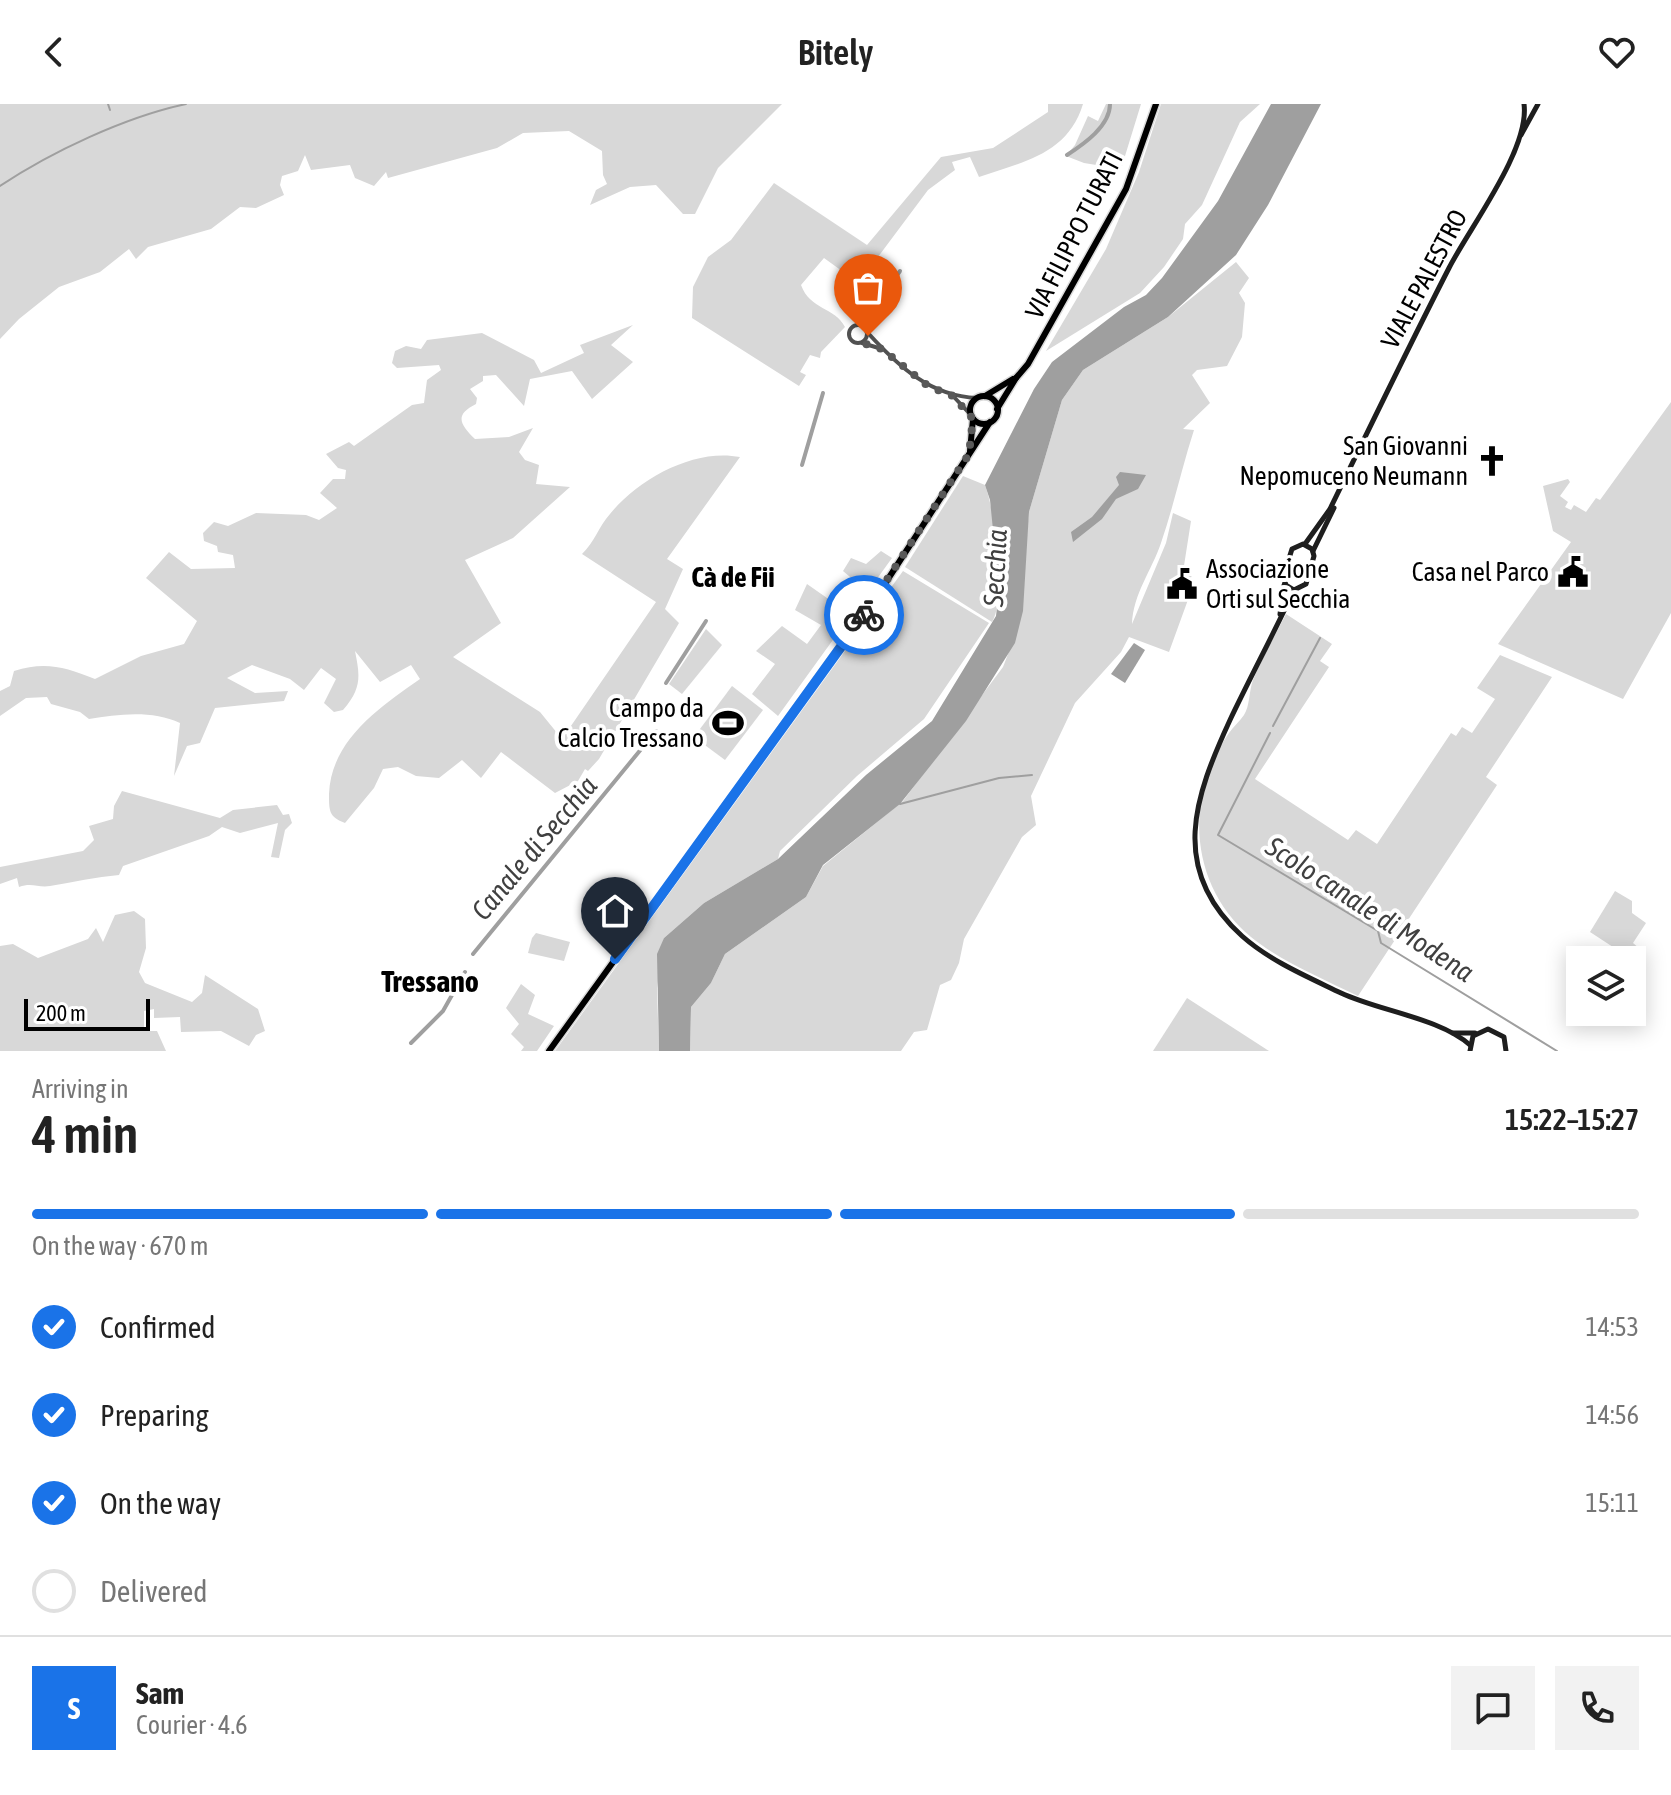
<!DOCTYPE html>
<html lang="en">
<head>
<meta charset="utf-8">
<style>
  body { margin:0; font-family:"Asap Condensed",sans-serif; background:#f2f2f2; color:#222; height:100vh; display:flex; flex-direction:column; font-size:30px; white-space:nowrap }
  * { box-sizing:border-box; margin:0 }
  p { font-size:26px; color:#767676 }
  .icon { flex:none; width:44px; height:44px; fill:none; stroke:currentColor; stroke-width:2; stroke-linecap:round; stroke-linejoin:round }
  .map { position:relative; height:947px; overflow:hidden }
  .side { display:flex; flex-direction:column; background:#fff; flex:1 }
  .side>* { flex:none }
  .buttons { position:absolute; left:1566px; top:842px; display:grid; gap:16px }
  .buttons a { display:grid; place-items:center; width:80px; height:80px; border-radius:0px; background:#fff; box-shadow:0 4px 20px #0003; font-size:40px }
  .scale { position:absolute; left:24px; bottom:20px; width:126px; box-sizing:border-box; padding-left:8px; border:4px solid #000; border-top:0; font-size:22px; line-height:28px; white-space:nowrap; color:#000; -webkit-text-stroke:6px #fff; paint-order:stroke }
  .pin { position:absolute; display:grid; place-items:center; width:68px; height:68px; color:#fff; margin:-82px -34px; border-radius:50% 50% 50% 0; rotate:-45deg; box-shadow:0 0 8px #0007 }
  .pin .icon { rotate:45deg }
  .courier { position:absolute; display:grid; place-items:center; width:80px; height:80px; margin:-40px; border:6px solid #1a73e8; border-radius:50%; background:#fff; color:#222; box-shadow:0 2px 10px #0007 }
  .headline em { font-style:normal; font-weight:600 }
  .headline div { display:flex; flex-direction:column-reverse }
  .headline { display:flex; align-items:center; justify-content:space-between; height:136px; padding:0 32px }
  h1 { font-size:52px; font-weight:600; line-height:60px }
  .bar { display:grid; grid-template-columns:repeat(4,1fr); gap:12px 8px; align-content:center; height:96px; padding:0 32px }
  .bar i { height:10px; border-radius:6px; background:#e0e0e0 }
  .bar .active { background:#1a73e8 }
  .bar p { grid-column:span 4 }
  .line { display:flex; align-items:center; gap:20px; padding:0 32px; border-top:2px solid #e0e0e0 }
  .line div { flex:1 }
  .round { display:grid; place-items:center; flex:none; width:84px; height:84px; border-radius:0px; background:#f2f2f2 }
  ol { padding:0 32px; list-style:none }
  li { display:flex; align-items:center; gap:24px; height:88px }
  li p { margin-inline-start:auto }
  li .icon { padding:8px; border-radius:50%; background:#1a73e8; color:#fff; stroke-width:4 }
  li:last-child { color:#767676 }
  li i { width:44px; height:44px; border:4px solid #e0e0e0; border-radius:50% }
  header { display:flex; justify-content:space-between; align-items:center; height:104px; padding:0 32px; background:#fff; font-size:36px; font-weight:600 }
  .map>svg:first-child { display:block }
</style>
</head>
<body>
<header><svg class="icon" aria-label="back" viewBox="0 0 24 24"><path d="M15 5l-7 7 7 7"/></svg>Bitely<svg class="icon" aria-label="heart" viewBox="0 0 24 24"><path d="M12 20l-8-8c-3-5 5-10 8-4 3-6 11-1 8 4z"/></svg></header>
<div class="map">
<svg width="1671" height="947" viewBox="0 0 1671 947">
  <rect width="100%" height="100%" fill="#fff"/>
  <g fill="#d8d8d8">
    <path d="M0,0h782l-64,64 -23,46h-12l-27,-29 -26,2 -40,18 6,-15 11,-6 -4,-9 -1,-24 -33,-20 -46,2 -26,15 -109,30 -2,-6 -12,14 -19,-8 -5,-13 -39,5 -6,-15 -7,16 -16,5 -2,9 4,10 -28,13 -16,-1 -29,22 -63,18 -12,12 -7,-10 -29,23 -41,15 -40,32 -19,20z"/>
    <path d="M1048,0h35c-15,50 -60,58 -104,73l-9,-20 -18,5 3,8 -27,20 -53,71 2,5 -10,13 -9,-5 -5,5 -29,-21 -23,27c9,25 34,22 44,42l-24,25 -1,6 -10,-3 -10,17 6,3 -7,11 -107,-68 1,-31 15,-30 23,-17 43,-57 93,62 74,-88 52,-9 55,-36z"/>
    <path d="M1106,0h35l-20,65 -37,-6 -18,-7 9,-11 13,-29 10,5z"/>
    <path d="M1161,0h99l-20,18 -38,83 -17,19 -2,15 -19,28 -24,26 -94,58 60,-102 33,-77z"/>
    <path d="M1236,158l13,16 -10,15 6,10 -3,34 -15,29 -30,4 -5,5 18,28 -27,26 11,1c-12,37 -20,75 -33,113 -9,27 -28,51 -29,81l34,-81 7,-30 18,8 -8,51 9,3 -8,20 5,2 -20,55 -40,-15 -8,15 -46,51 -44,93 5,29 -14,12 -58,102 -5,24 -8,17 -11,5 -13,45 -13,2 -13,19h-211l1,-44 20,-24 14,-29 81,-57 17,-31 80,-65 100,-134 14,-36 12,-119 33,-112 21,-30 85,-53z"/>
    <path d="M633,221l-22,20 22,17 -41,37 -20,-28 -42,8 -6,27 -28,-31 -13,1v5l-13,8 7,9 -1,6c-22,11 -16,20 -1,35l34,-2 24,-9 -14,24 6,8 14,5 -3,19 34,3 -57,51 -48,22 36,63 -48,34 87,55 22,27 94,-137 -74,-48c12,-11 17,-28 28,-40 29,-36 85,-66 130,-57l-73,102 16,10 -18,40 14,14 -80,136 -11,12 -3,-2 -7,12 -23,12 -54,-41 -20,26 -19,-18 -23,18 -23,-2 -18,-9 -15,2 -9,19 -29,35c-16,-6 -16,-12 -16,-29 2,-54 51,-87 91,-115l-9,-14 -31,17 -25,-31c5,25 7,37 -12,59l-9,2 -10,-9 12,-24 -15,-11 -17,22 -14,-11 -38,-14 -25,13 28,15 33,-2 -4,10 -69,7 -15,35 -13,3 -13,30 6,-53c-27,-13 -62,-9 -91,-4l-9,-7 -29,-8 -4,-7 -21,1 -26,18v-25l10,-5 4,-15c31,-10 51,-4 81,8l46,-23 43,-12 13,-23 -51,-43 23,-26 22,17 44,-1 -2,-13 -15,-3 -1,-6 -13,-5 -1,-8 11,-11 14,4 28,-13 50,2 13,5 18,-12 -17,-15 13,-14h12l1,-9 -8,-2 -12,-14 23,-12 5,4 58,-41 12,-2 3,-23 14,-10 -2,-5 -42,3 -5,-5 3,-12 11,-5 15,3 6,-9 55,-7 52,27 7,13 43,-20 -4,-8z"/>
    <path d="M1671,298v211l-48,86 -125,-55 73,-102 -18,-11 -10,-45 25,-7 2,3 -10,14 8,6 -3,5 6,3 3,-5 12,7 10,-14 4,2z"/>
    <path d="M963,372l22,9c10,27 22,113 7,137l-87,-55z"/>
    <path d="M881,447l11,7 -114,158 -26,-22 23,-30 -19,-13 26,-25 25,18 14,-19 -26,-15 12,-26 30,21 19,-23 -13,-11 8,-13 15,6z"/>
    <path d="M903,467l86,52 -65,96 -67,57 -77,75 -2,8 -74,44 -40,35 -7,50 2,63h-104z"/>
    <path d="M1286,510l46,30 -12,17 9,6 -74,112 93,61 8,-10 21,14 74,-111 5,3 6,-9 10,6 23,-34 -18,-11 23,-33 52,22 -66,100 11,8 -139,211c-36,-18 -76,-34 -107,-59 -61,-50 -68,-140 -22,-204 4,-6 11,-12 15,-18 6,-9 5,-25 9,-35 9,-22 22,-44 33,-66z"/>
    <path d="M706,525l16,16 -40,49 -13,-10z"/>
    <path d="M732,582l31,24 -38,50 -31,-23z"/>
    <path d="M122,687l98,27 13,-8 44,-5 6,10 6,-1 3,9 -7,7 -6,28 -8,-1 7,-34 -38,10 -18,-6 -13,9 -86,30 -4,9c-23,2 -46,7 -69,11 -12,2 -18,-4 -31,1l-2,-9 -17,6v-17l83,-16 11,-11 -5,-14 24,-7 1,-13z"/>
    <path d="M1615,787l17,10v12l14,10 -13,20 7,6 -8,12 -26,-1 7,-13 -23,-15z"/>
    <path d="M134,807l11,8 1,29 -7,24 6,11 47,19 10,-9 3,-18 53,34 7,22 -9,4 -7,11 -28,-15 -40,1 -1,-15 -26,1v-9l-10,2v20h13l9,20h-166v-105l13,-2 25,14 50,-19 8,-11 7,14 12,-27z"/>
    <path d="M536,829l34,9 -6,19 -36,-8 4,-15z"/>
    <path d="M521,880l14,11 -7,19 26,12 -17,25h-16l3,-4 -13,-13 8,-10 -13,-16z"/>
    <path d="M1187,894l82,53h-116z"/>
  </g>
  <g fill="#9f9f9f">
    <path d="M1271,0h50l-53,101 -32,50 -68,62 -85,53 -21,30 -33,112 -6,99 -8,32 -49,78 -66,83 -77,61 -17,32 -81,57 -14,29 -20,24 -1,44h-31l-2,-97 7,-16 40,-35 74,-44 88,-84 66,-54 64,-105 3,-26 -9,-90 -5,-15 49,-96 18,-27 72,-55 22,-12 16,-17 56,-77z"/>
    <path d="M1120,368l26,3 -8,14 -22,10 -14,20 -29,23 -2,-10 21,-15 27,-32 -3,-8z"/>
    <path d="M1134,539l11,7 -20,33 -14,-9z"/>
  </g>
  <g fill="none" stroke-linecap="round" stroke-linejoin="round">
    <g stroke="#9f9f9f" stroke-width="2">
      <path d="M108,0l2,6"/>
      <path d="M0,82c51,-34 125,-69 186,-82"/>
      <path d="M1273,622l47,-88"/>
      <path d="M1270,629l-52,102 160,96 3,12 176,108"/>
      <path d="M900,700l99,-26 33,-3"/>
    </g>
    <g stroke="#9f9f9f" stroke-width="4">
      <path d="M1067,51c17,-11 43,-29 43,-51"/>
      <path d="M888,184l12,-17"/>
      <path d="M802,361l21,-72"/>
      <path d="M666,579l40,-62"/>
      <path d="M473,850l183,-223"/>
      <path d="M411,939l32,-32 22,-39"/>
    </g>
    <defs>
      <g id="primary">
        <path d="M1016,274l12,-14 98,-175 30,-85"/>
        <circle cx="984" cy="306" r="14"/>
        <path d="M970,347l3,-32"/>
        <path d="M549,947l328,-455 113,-174"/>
      </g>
      <g id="trunk">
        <path d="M985,292l28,-17"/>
        <path d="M997,305l19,-31"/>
      </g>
    </defs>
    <use href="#primary" stroke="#dbdbdb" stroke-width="9"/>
    <use href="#trunk" stroke="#dbdbdb" stroke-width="9"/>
    <g stroke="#515151" stroke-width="4">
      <circle cx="858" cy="230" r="9"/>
      <path d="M868,229c30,33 62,63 109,65"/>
      <path d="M862,239l20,6"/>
      <path d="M953,292l17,18"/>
    </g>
    <g stroke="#1e1e1e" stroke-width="5">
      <path d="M1521,31l17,-31"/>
      <path d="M1303,440l9,5 2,7 -8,28 -12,6 -8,-5 -3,-8 9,-28z"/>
      <path d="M1305,440l25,-35c39,-80 78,-161 119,-241 21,-41 81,-119 75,-164"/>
      <path d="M1313,447l21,-43"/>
      <path d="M1294,486c-20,43 -43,86 -64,130 -35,76 -62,149 12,216 28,25 66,41 99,57 38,18 99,25 129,52"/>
      <path d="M1280,510l4,-29"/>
      <path d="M1453,929h22"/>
      <path d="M1470,947l3,-15 15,-7 16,8 2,14"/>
    </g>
    <use href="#primary" stroke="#000" stroke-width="6"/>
    <use href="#trunk" stroke="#000" stroke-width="6"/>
  </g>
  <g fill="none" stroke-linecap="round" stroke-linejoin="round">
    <path stroke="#595959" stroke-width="8" stroke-dasharray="0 14.4" d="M864,511l105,-161 4,-35 -20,-23 -25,-10 -46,-37 -20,-6 6,-7"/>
    <path stroke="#1a73e8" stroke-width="10" d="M615,855l249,-344"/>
  </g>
  <defs>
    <symbol id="church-bare" viewBox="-9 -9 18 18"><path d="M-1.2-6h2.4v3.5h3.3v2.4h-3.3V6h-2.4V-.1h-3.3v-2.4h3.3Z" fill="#000" stroke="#fff" stroke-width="2.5" paint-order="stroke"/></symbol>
    <symbol id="civic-bare" viewBox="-9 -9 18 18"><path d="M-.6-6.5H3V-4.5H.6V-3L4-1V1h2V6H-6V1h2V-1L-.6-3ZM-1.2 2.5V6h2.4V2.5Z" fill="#000" stroke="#fff" stroke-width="2.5" paint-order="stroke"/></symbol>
    <symbol id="stadium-bare" viewBox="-9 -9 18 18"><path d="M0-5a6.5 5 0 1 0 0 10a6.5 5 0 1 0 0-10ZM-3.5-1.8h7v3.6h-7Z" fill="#000" stroke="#fff" stroke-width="2.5" paint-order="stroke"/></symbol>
  </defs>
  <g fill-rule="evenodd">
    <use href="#church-bare" x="1470" y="335" width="44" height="44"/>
    <use href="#civic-bare" x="1551" y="446" width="44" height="44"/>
    <use href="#civic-bare" x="1160" y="458" width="44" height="44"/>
    <use href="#stadium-bare" x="706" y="597" width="44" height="44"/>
  </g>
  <g text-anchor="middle" stroke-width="8" stroke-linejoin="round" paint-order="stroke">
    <g font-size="26" fill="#000" stroke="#fff">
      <text transform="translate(1074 131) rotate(-63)" y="9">VIA FILIPPO TURATI</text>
      <text transform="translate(1424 175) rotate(-62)" y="9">VIALE PALESTRO</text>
    </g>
    <g font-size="26" fill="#000" stroke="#fff" text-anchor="end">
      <text x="1468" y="351">San Giovanni<tspan x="1468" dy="30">Nepomuceno Neumann</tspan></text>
      <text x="1206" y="474" text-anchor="start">Associazione<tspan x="1206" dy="30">Orti sul Secchia</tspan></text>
      <text x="1549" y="477">Casa nel Parco</text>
      <text x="704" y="613">Campo da<tspan x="704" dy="30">Calcio Tressano</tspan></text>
    </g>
    <g font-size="28" font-style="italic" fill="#404040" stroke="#fff">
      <text transform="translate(995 464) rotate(-87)" y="10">Secchia</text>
      <text transform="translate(534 744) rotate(-50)" y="10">Canale di Secchia</text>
      <text transform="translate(1370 805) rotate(33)" y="10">Scolo canale di Modena</text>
    </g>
    <g font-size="28" font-weight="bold" fill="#000" stroke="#fff">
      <text x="733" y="483">Cà de Fii</text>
    </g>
    <g font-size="30" font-weight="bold" fill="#000" stroke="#fff">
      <text x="430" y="888">Tressano</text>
    </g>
  </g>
</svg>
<div class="buttons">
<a><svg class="icon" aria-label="layers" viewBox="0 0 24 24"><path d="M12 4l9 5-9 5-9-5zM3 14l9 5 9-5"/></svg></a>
</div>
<div class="scale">200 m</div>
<div class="pin" style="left:868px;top:232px;background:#ea580c"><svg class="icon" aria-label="bag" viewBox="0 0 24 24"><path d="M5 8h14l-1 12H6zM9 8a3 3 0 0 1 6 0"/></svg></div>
<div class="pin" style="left:615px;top:855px;background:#1f2937"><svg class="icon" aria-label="home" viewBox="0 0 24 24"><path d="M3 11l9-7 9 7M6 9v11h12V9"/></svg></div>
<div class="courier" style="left:864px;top:511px"><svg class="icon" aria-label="bike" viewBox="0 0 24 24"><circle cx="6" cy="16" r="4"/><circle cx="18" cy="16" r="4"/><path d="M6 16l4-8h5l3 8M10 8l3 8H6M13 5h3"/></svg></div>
</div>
<section class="side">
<div class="headline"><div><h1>4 min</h1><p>Arriving in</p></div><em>15:22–15:27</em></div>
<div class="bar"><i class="active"></i><i class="active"></i><i class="active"></i><i></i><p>On the way · 670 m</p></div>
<ol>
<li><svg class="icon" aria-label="check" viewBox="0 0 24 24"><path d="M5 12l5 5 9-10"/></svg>Confirmed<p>14:53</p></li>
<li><svg class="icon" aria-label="check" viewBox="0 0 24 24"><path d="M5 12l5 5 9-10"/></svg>Preparing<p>14:56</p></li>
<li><svg class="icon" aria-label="check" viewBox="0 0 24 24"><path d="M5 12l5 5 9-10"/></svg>On the way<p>15:11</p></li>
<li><i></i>Delivered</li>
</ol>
<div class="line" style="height:144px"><b class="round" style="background:#1a73e8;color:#fff">S</b><div><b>Sam</b><p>Courier · 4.6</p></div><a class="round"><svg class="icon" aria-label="chat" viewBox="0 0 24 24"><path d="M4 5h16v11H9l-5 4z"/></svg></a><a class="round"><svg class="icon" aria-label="phone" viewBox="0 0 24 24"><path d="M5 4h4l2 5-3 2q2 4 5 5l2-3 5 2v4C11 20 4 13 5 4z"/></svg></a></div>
</section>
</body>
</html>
